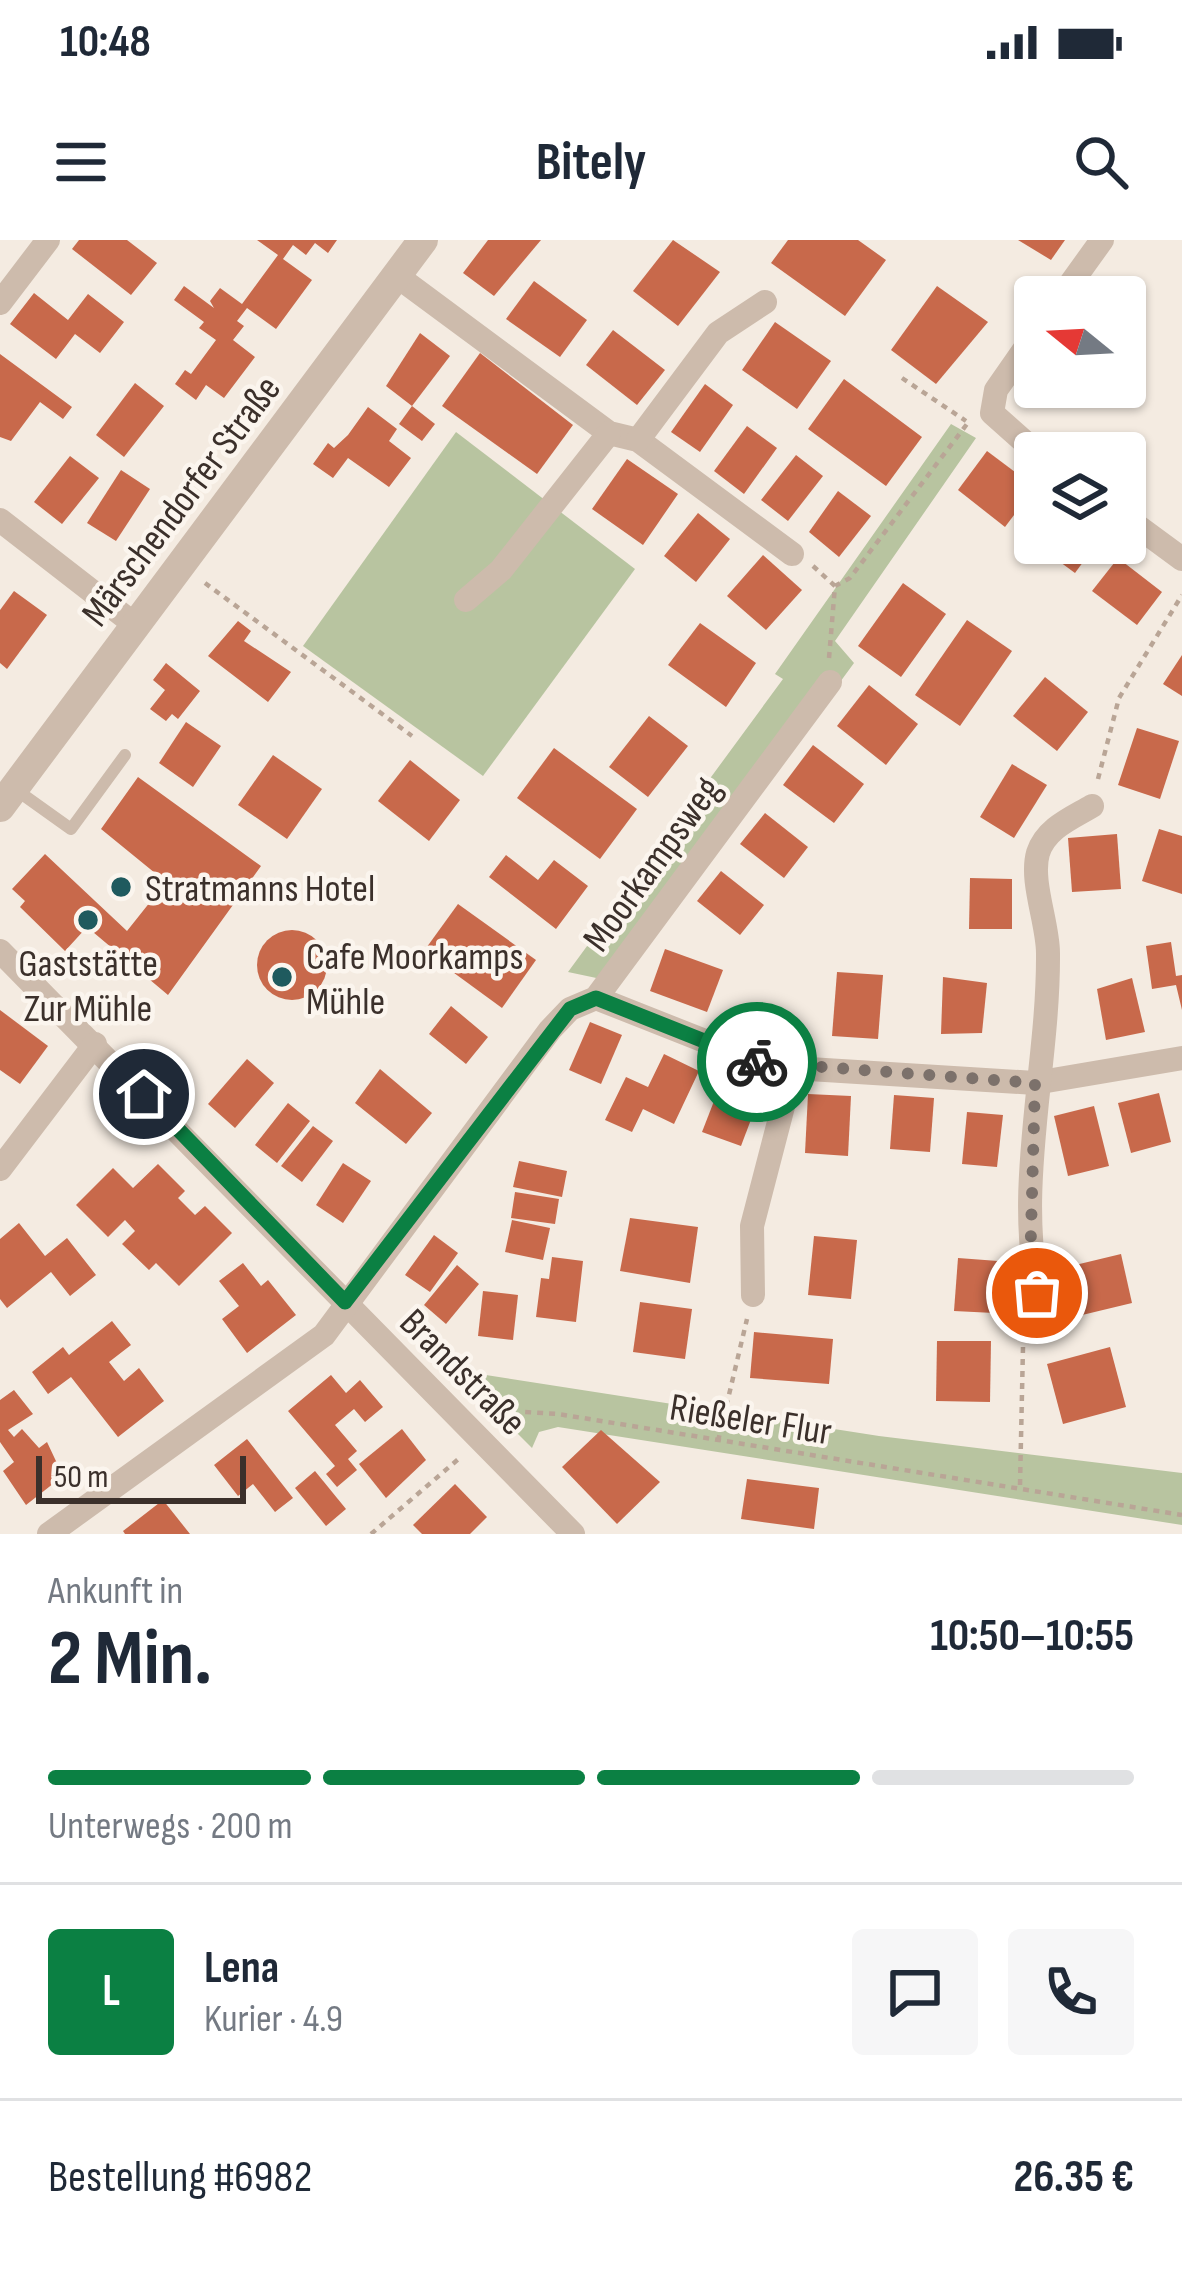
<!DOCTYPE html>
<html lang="de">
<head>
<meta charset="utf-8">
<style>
  body { margin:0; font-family:"Sofia Sans Condensed",sans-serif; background:#f6f6f7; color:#1f2937; height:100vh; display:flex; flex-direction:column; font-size:45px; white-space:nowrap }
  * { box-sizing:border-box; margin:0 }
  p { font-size:39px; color:#747a83 }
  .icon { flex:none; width:66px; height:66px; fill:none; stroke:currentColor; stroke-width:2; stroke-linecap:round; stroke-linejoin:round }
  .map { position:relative; height:1294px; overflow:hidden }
  .side { display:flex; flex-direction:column; background:#fff; flex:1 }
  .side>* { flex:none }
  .needle { width:78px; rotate:288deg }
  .controls { position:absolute; left:1014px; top:36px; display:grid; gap:24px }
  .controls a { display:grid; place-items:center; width:132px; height:132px; border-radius:12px; background:#fff; box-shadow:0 3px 9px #0004; font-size:60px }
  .scale { position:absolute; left:36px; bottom:30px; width:210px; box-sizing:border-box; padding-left:12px; border:6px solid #3b302b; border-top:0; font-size:33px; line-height:42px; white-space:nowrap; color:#3b302b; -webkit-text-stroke:9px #fbf5ee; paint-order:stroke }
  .pin { position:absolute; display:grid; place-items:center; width:102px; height:102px; color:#fff; margin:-51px; border:6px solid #fff; border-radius:50%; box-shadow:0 3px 12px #0007 }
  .courier { position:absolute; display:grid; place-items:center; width:120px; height:120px; margin:-60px; border:9px solid #0b8043; border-radius:50%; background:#fff; color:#222; box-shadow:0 3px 15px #0007 }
  .head em { font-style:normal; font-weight:700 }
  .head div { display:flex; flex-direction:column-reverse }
  .head { display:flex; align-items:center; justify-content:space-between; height:204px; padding:0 48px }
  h1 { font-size:78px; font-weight:700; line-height:90px }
  .bar { display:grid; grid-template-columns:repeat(4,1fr); gap:18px 12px; align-content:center; height:144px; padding:0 48px }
  .bar i { height:15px; border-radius:9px; background:#e0e1e3 }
  .bar .selected { background:#0b8043 }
  .bar p { grid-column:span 4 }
  .line { display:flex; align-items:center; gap:30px; padding:0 48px; border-top:3px solid #e0e1e3 }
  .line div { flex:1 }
  .round { display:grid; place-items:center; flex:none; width:126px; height:126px; border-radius:12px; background:#f6f6f7 }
  .status { display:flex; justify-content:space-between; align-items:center; height:84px; padding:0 60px; background:#fff; direction:ltr }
  .status svg { height:33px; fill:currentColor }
  header { display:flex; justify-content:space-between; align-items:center; height:156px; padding:0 48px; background:#fff; font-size:54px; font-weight:700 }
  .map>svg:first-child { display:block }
</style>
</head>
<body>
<div class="status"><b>10:48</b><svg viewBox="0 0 49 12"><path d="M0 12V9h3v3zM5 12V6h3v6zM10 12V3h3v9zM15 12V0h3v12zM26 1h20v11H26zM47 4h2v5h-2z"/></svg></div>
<header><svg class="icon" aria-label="menu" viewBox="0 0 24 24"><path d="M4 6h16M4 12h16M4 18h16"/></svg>Bitely<svg class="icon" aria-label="search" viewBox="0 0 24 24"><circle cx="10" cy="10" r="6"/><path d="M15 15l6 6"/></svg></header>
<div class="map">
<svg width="1182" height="1294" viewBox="0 0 1182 1294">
  <rect width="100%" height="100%" fill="#f4ebe1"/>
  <g fill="#b8c4a0">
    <path d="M951,184l25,14 -141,203 19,22 -234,320 -52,-11 215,-293 -8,-5z"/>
    <path d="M456,192l179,137 -152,207 -180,-130z"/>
    <path d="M454,1130l425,66 303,37v52l-624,-98 -19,5 -7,16z"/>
  </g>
  <g fill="#c8694b">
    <path d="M79,0h48l30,23 -26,32 -59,-46z"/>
    <path d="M257,0h80l-9,13 -13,-10 -9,12 -13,-10 -10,14 29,21 -36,49 -29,-21 -10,13 7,5 -11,14 22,17 -31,41 -18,-13 -10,15 -21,-16 10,-14 6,4 25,-34 -17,-12 5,-6 -30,-22 10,-14 30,22 -4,-7 10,-13 22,16 36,-49z"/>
    <path d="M488,0h53l-47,56 -31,-23z"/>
    <path d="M673,0l47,32 -42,54 -45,-35z"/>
    <path d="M788,0h70l28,20 -41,56 -74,-53z"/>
    <path d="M1018,0h47l-14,20z"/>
    <path d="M534,41l53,39 -27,37 -54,-38z"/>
    <path d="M937,46l51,36 -52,62 -45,-34z"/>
    <path d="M34,53l34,27 20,-26 36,28 -24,31 -25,-19 -19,25 -46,-35z"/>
    <path d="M775,82l56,39 -34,48 -55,-39z"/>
    <path d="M613,90l52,40 -28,35 -51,-40z"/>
    <path d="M420,93l30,23 -38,50 -26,-20z"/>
    <path d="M480,113l93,72 -36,49 -95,-68z"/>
    <path d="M0,114l72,53 -9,12 -23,-17 -29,39 -11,-4z"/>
    <path d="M844,139l78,58 -36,49 -78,-57z"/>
    <path d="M135,143l29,23 -40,51 -28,-22z"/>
    <path d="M705,144l28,21 -33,47 -29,-20z"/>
    <path d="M412,166l23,18 -13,17 -23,-17z"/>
    <path d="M368,167l29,22 -8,12 22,17 -22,29 -41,-29 -15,20 -20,-14 15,-21 6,5 14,-13z"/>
    <path d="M747,186l30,22 -33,46 -30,-23z"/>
    <path d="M987,211l48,36 -30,40 -47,-37z"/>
    <path d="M796,215l27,21 -35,45 -27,-21z"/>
    <path d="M70,216l29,22 -37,46 -28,-22z"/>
    <path d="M627,219l51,35 -35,51 -51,-36z"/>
    <path d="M121,230l29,19 -34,52 -29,-18z"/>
    <path d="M838,251l33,25 -32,41 -30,-25z"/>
    <path d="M698,273l32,26 -34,43 -32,-26z"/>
    <path d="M1034,303h63l-22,30z"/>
    <path d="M763,315l39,35 -36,40 -39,-34z"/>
    <path d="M1118,318l44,34 -25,33 -45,-34z"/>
    <path d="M903,343l43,31 -45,63 -43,-31z"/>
    <path d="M14,351l33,24 -40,54 -7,-6v-53z"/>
    <path d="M967,380l45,31 -52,75 -45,-31z"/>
    <path d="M238,381l13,10 -7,10 47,31 -23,30 -60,-46z"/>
    <path d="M700,383l56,40 -30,44 -58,-42z"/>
    <path d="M1182,415v41l-19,-12z"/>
    <path d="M166,423l34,28 -22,28 -6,-5 -6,7 -16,-12 15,-19 -12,-10z"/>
    <path d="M1045,437l43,35 -31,39 -44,-35z"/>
    <path d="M869,445l49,39 -32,41 -49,-39z"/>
    <path d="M649,476l39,30 -40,51 -39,-30z"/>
    <path d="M186,482l35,24 -28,41 -34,-24z"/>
    <path d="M1137,488l42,13 -19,58 -42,-14z"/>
    <path d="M813,505l51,39 -30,39 -51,-38z"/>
    <path d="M554,508l83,61 -37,50 -83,-61z"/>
    <path d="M273,515l49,34 -35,50 -49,-34z"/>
    <path d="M410,520l50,40 -31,41 -51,-40z"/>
    <path d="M1012,524l35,21 -33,53 -34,-21z"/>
    <path d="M138,537l123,89 -93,129 -81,-68 -22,24 -45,-44 5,-6 -13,-12 33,-35 82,77 39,-49 -65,-53z"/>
    <path d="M765,573l43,34 -24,31 -44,-34z"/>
    <path d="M1159,589l23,7v58l-40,-13z"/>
    <path d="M1117,594l4,55 -49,3 -4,-54z"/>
    <path d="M506,615l32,25 16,-20 34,26 -32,43 -67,-52z"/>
    <path d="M721,631l43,34 -24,30 -43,-34z"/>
    <path d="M970,638l42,1v50h-43z"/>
    <path d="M458,664l78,56 -34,48 -78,-57z"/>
    <circle cx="292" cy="725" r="35"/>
    <path d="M1171,702l5,34 6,-1v35l-6,-25 -24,4 -6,-43z"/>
    <path d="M665,709l58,21 -16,42 -57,-21z"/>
    <path d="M837,732l46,3 -5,64 -46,-3z"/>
    <path d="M943,737l44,6 -5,50 -41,1z"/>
    <path d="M1132,738l13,54 -39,8 -9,-51z"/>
    <path d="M451,766l37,31 -22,27 -37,-30z"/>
    <path d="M0,770l48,36 -28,38 -20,-14z"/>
    <path d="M590,782l32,13 -21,49 -32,-14z"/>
    <path d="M664,814l35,17 -25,53 -31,-15 -11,23 -27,-12 21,-43 22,10z"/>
    <path d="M247,819l27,24 -39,45 -27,-24z"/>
    <path d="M380,829l52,44 -26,31 -51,-41z"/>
    <path d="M723,838l38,15 -20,53 -39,-14z"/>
    <path d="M1159,853l12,49 -40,11 -13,-50z"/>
    <path d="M808,854l43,2 -3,60 -43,-3z"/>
    <path d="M894,855l40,3 -4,54 -40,-3z"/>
    <path d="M288,863l22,18 -33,42 -22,-18z"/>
    <path d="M1094,866l15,60 -41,10 -14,-60z"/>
    <path d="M967,872l36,3 -6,52 -35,-3z"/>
    <path d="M313,886l20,15 -31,41 -21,-16z"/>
    <path d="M519,921l48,10 -5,26 -49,-10z"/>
    <path d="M343,923l28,18 -28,42 -27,-18z"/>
    <path d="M158,924l27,27 -7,7 17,17 10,-9 27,27 -53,53 -23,-23 -7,7 -27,-26 13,-13 -10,-11 -17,17 -32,-32 37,-37 20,20z"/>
    <path d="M515,952l44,7 -4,25 -44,-6z"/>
    <path d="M630,978l68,9 -8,56 -70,-12z"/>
    <path d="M512,980l38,8 -7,32 -38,-8z"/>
    <path d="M19,983l26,33 22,-18 29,37 -26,21 -19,-24 -44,36 -7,-9v-60z"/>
    <path d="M434,995l24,18 -28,39 -25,-17z"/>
    <path d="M814,996l43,4 -6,59 -43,-4z"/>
    <path d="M1121,1014l11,49 -54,13 -11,-49z"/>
    <path d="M552,1017l31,4 -7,61 -40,-5 5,-39 8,1z"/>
    <path d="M958,1018l40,3 -4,52 -40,-2z"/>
    <path d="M243,1023l18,23 7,-6 28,35 -49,38 -25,-34 17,-13 -20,-25z"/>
    <path d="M457,1025l22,19 -33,40 -22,-19z"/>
    <path d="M483,1051l35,4 -5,45 -35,-4z"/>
    <path d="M640,1062l52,7 -7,50 -52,-7z"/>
    <path d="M112,1081l19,24 -22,17 15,19 15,-13 25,33 -46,36 -47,-60 -23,17 -16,-22 31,-25 6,8z"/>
    <path d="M754,1092l79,7 -4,45 -79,-6z"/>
    <path d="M937,1101h54l-1,61 -54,-1z"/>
    <path d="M1110,1107l16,60 -63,17 -16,-60z"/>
    <path d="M331,1135l15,18 14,-13 23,27 -18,15 -11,-13 -19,16 22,26 -9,8 9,11 -20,17 -11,-13 9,-8 -47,-55z"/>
    <path d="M14,1150l19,24 -25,16 6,7 8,-8 17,19 8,-6 16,34 -37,29 -23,-34 11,-9 -14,-20v-42z"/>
    <path d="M402,1189l24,31 -40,38 -27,-34z"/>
    <path d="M601,1190l59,52 -43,42 -55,-57z"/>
    <path d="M247,1199l46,59 -18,14 -22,-28 -15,12 -24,-31z"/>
    <path d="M315,1231l31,38 -20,17 -31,-38z"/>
    <path d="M747,1239l72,9 -5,41 -73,-10z"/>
    <path d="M455,1244l32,33 -17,17h-48l-9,-9z"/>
    <path d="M163,1260l27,34h-65l-2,-3z"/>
  </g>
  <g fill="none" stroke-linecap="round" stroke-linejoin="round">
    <g stroke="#b9a596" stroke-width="4.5" stroke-dasharray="6 6" stroke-linecap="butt">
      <path d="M902,138l64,43"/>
      <path d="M813,326l22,20"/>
      <path d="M205,343l207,153"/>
      <path d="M829,418l6,-72 15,-8 120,-158"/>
      <path d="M1098,539l21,-81 63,-103"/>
      <path d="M505,1185l20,-13 33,2 624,101"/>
      <path d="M718,1201l29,-122"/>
      <path d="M1020,1245l3,-138 7,-10"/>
      <path d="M371,1294l91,-78"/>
    </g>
    <path stroke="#cdbbac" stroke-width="12" d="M15,549l56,40 54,-74"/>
    <g stroke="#cdbbac" stroke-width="24">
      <path d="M397,36l212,157 29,7 154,114"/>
      <path d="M1061,57l41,-57"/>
      <path d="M0,63l48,-63"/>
      <path d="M1035,94l-39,56 -4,23 45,40"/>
      <path d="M638,200l80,-107 47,-31"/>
      <path d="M1125,277l57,42"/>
      <path d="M0,280l134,104"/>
      <path d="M466,360l35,-30 108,-137"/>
      <path d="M0,711l573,583"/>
      <path d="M596,758l162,64 35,6 242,15 147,-25"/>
      <path d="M0,929l95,-125"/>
      <path d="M753,1055l-1,-69 41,-158"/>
      <path d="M1044,1077c-34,-119 5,-243 4,-364 0,-30 -18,-72 -10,-100 8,-25 34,-35 54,-47"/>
      <path d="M49,1294l275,-199 226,-305 20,-21 26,-11 234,-316"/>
    </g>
    <path stroke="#cdbbac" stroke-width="30" d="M0,567l423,-567"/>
  </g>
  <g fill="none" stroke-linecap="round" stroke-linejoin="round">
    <path stroke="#7c716b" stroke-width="12" stroke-dasharray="0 21.6" d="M757,822l278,21 -5,186 7,24"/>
    <path stroke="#0b8043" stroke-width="15" d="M144,854l201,208 225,-293 26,-11 161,64"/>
  </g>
  <g fill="#1f5a5e" stroke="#fbf5ee" stroke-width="4.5">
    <circle cx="121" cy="647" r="12"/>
    <circle cx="88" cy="680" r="12"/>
    <circle cx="282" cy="737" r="12"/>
  </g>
  <g text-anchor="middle" stroke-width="9" stroke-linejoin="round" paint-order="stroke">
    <g font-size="39" fill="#3b302b" stroke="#fbf5ee">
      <text transform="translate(180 260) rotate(-53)" y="14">Märschendorfer Straße</text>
      <text transform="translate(651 623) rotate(-54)" y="14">Moorkampsweg</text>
      <text transform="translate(464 1131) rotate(45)" y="14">Brandstraße</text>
      <text transform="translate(751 1178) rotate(9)" y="14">Rießeler Flur</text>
    </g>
    <g font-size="39" fill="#3b302b" stroke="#fbf5ee" text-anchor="start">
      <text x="145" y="661">Stratmanns Hotel</text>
      <text x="306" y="729">Cafe Moorkamps<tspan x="306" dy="45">Mühle</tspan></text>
      <text x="88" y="736" text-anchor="middle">Gaststätte<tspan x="88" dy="45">Zur Mühle</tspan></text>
    </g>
  </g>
</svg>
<div class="controls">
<a><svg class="needle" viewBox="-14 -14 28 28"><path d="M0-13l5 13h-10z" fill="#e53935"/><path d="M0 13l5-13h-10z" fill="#747a83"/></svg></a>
<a><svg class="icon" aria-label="layers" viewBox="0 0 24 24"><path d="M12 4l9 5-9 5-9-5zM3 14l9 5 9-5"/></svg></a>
</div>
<div class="scale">50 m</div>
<div class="pin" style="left:1037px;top:1053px;background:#ea580c"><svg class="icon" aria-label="bag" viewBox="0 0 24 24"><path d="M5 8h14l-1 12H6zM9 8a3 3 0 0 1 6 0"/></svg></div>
<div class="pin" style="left:144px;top:854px;background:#1f2937"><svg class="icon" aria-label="home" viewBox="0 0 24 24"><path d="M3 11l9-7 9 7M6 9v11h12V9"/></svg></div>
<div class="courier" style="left:757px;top:822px"><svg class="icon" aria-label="bike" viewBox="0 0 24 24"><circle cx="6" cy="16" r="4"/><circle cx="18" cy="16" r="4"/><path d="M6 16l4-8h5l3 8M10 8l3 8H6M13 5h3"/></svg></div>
</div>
<section class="side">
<div class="head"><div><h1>2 Min.</h1><p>Ankunft in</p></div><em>10:50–10:55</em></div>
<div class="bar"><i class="selected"></i><i class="selected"></i><i class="selected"></i><i></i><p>Unterwegs · 200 m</p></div>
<div class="line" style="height:216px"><b class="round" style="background:#0b8043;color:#fff">L</b><div><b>Lena</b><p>Kurier · 4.9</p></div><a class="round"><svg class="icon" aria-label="chat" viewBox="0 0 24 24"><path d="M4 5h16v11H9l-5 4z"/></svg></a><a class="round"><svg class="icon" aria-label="phone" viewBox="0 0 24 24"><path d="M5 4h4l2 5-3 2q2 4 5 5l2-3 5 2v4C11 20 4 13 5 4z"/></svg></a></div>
<div class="line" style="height:156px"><div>Bestellung #6982</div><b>26.35 €</b></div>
</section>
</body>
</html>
